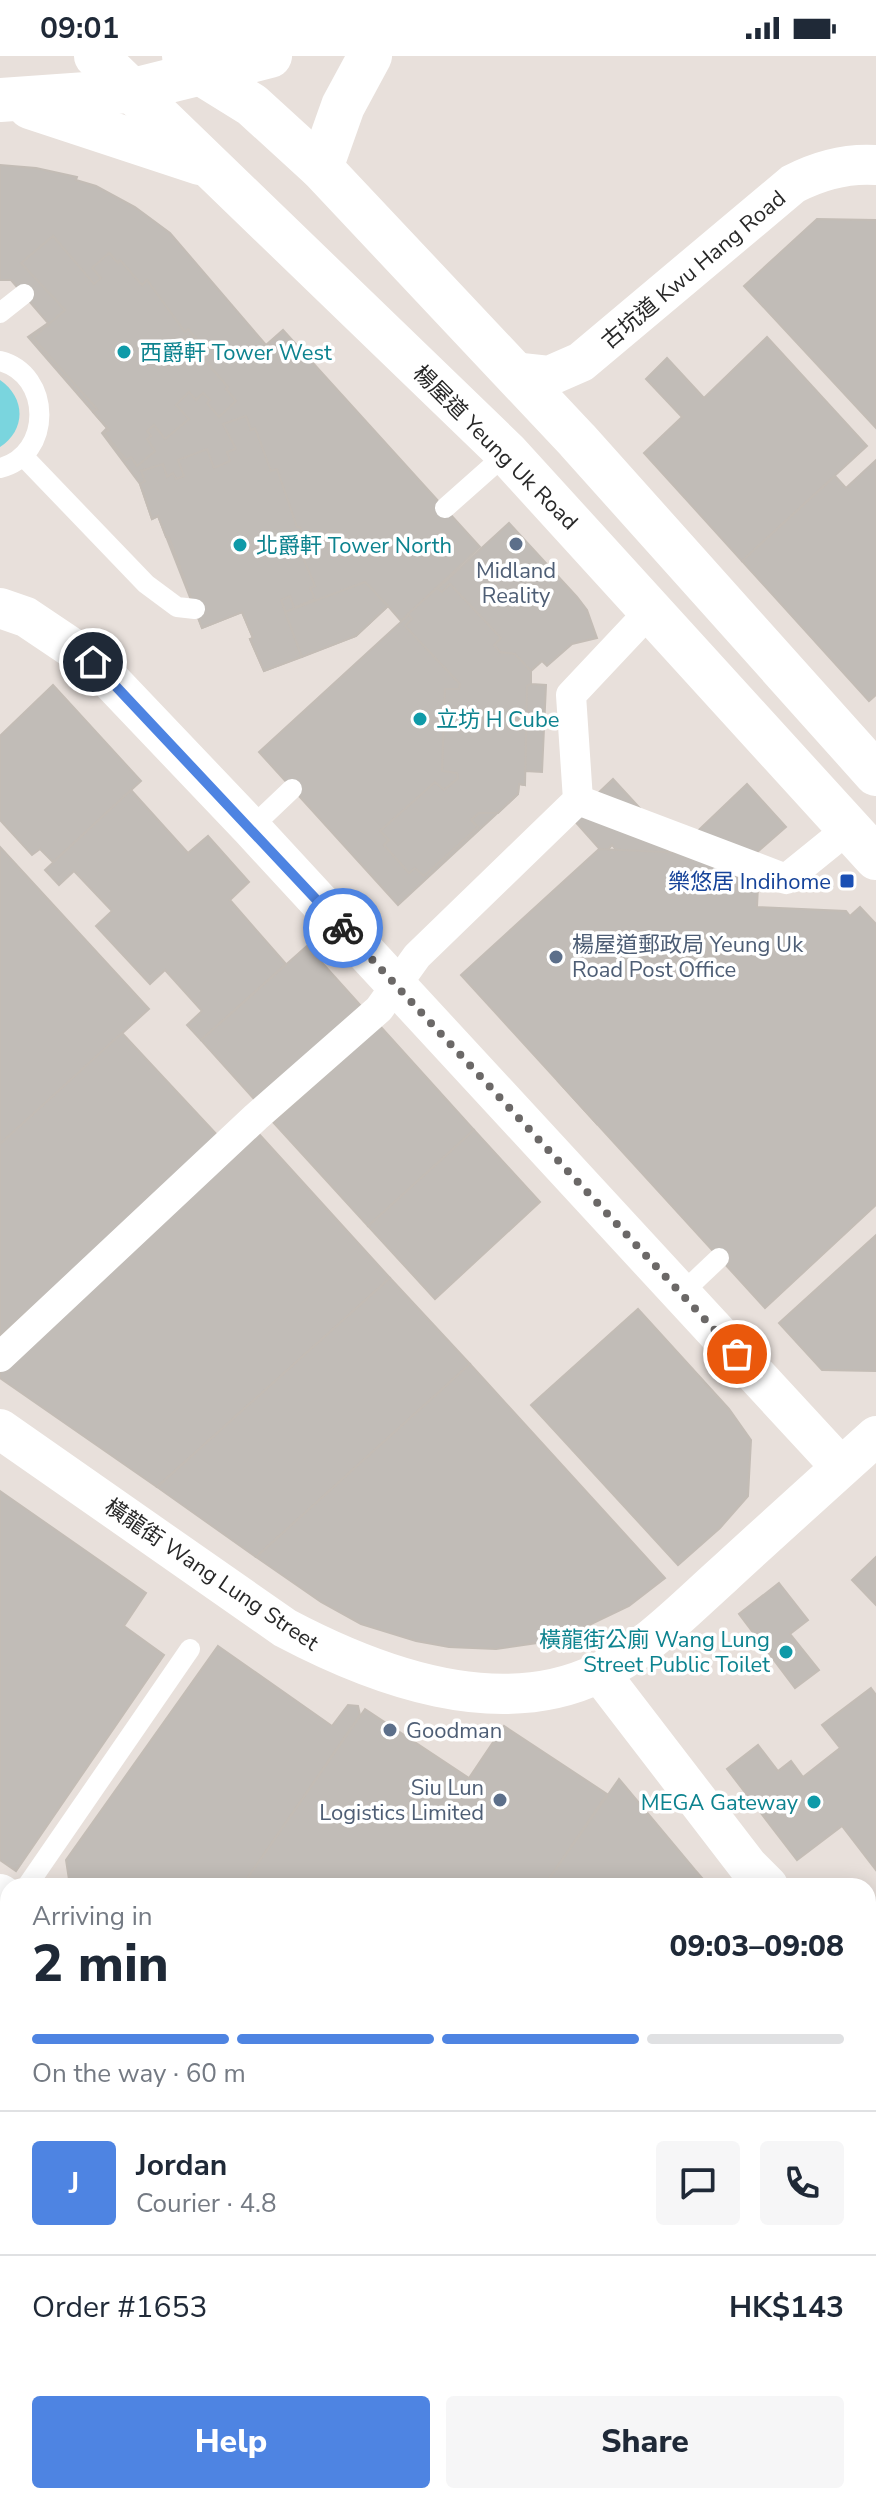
<!DOCTYPE html>
<html lang="en">
<head>
<meta charset="utf-8">
<style>
  body { margin:0; font-family:"Nunito Sans","Noto Sans TC",sans-serif; background:#f6f6f7; color:#1f2937; height:100vh; display:flex; flex-direction:column; font-size:30px; white-space:nowrap }
  * { box-sizing:border-box; margin:0 }
  p { font-size:26px; color:#747a83 }
  .icon { flex:none; width:44px; height:44px; fill:none; stroke:currentColor; stroke-width:2; stroke-linecap:round; stroke-linejoin:round }
  .map { position:relative; flex:1; overflow:hidden }
  .side { position:absolute; left:0px; top:1822px; width:876px; height:626px; display:flex; flex-direction:column; background:#fff; border-radius:24px 24px 0 0; box-shadow:0 4px 20px #0003 }
  .side>* { flex:none }
  .pin { position:absolute; display:grid; place-items:center; width:68px; height:68px; color:#fff; margin:-34px; border:4px solid #fff; border-radius:50%; box-shadow:0 2px 8px #0007 }
  .courier { position:absolute; display:grid; place-items:center; width:80px; height:80px; margin:-40px; border:6px solid #4e84e2; border-radius:50%; background:#fff; color:#222; box-shadow:0 2px 10px #0007 }
  .overview em { font-style:normal; font-weight:800 }
  .overview div { display:flex; flex-direction:column-reverse }
  .overview { display:flex; align-items:center; justify-content:space-between; height:136px; padding:0 32px }
  h1 { font-size:52px; font-weight:800; line-height:60px }
  .bar { display:grid; grid-template-columns:repeat(4,1fr); gap:12px 8px; align-content:center; height:96px; padding:0 32px }
  .bar i { height:10px; border-radius:6px; background:#e0e1e3 }
  .bar .selected { background:#4e84e2 }
  .bar p { grid-column:span 4 }
  .line { display:flex; align-items:center; gap:20px; padding:0 32px; border-top:2px solid #e0e1e3 }
  .line div { flex:1 }
  .round { display:grid; place-items:center; flex:none; width:84px; height:84px; border-radius:8px; background:#f6f6f7 }
  .primary-button { display:flex; gap:16px; margin-top:auto; padding:16px 32px }
  .primary-button a { flex:1; height:92px; border-radius:8px; background:#4e84e2; color:#fff; font-size:32px; font-weight:800; line-height:92px; text-align:center }
  .primary-button a+a { background:#f6f6f7; color:#1f2937 }
  .status { display:flex; justify-content:space-between; align-items:center; height:56px; padding:0 40px; background:#fff; direction:ltr }
  .status svg { height:22px; fill:currentColor }
  .map>svg:first-child { display:block }
</style>
</head>
<body>
<div class="status"><b>09:01</b><svg viewBox="0 0 49 12"><path d="M0 12V9h3v3zM5 12V6h3v6zM10 12V3h3v9zM15 12V0h3v12zM26 1h20v11H26zM47 4h2v5h-2z"/></svg></div>
<div class="map">
<svg width="876" height="2447" viewBox="0 0 876 2447">
  <rect width="100%" height="100%" fill="#e8e0db"/>
  <path fill="#7ad5de" d="M0,324c26,18 26,50 0,67z"/>
  <g fill="#c1bcb7" stroke="#c3bcb5" stroke-width="2">
    <path d="M0,109l36,3 41,9 -1,3 20,6 39,21 35,26 96,112 17,-15 197,217 -79,74 -13,-15 -32,30 -92,35 -14,-32 3,-1 -11,-26 -40,16 -44,-112 -6,3 -12,-35 -38,-51 5,-5 -79,-91 20,-14 -37,-43h-11z"/>
    <path d="M817,163l59,1v208l-132,-142z"/>
    <path d="M53,180l41,48 7,-6 -9,-10 17,-15 9,10 2,-3 22,25 5,-5 38,52 3,-3 18,21 -6,5 28,32 -2,2 10,12 -17,16 -12,-14 3,-3 -7,-7 -7,7 -7,-8 -13,13 13,14 -24,20 -11,-14 -7,6 4,5 -4,3 8,12 -18,15 -6,-9 -5,3 -22,-27 5,-3 -16,-18 4,-3 -64,-71 32,-28 -44,-47z"/>
    <path d="M767,281l100,109 -125,115 -98,-108 38,-36 -36,-38 21,-21 37,40z"/>
    <path d="M246,360l5,14 4,-2 16,43 6,-2 20,58h3l10,25 -8,3 13,31 -5,2 5,11 -21,9 -4,-12 -9,4 21,57 -38,14 -14,-32 3,-1 -11,-26 -40,16 -33,-91h-3l-8,-21 -6,3 -12,-35 5,-3 -4,-10 22,-7 4,13 6,-4 3,6 8,-3 -6,-16 29,-11 7,19 16,-7 -3,-9 9,-3 -13,-25z"/>
    <path d="M876,404v235l-7,6 -127,-140 93,-85 11,12z"/>
    <path d="M509,467l68,74 10,13 10,28 -25,6 -25,22 -5,-5 -11,10v13l15,1 -4,87 -17,-1v14l-6,-1 -1,10 -120,111 -139,-153z"/>
    <path d="M365,526l23,24 -32,30 -54,21 -17,-45z"/>
    <path d="M450,528l51,54 -7,7 6,7 15,2 16,17v13l-4,2 -2,99 -6,-1 -1,10 -20,19h-19l-8,7 7,7 -54,49 -9,-8 -6,5 -25,-28 5,-5 -9,-9 55,-49 9,8 14,-12 -1,-5 -15,-2 3,-82h14l1,-5 -55,-58 7,-7 -4,-5 29,-26 5,4z"/>
    <path d="M53,629l88,96 -88,81 -13,-13 -8,6 -32,-35v-84z"/>
    <path d="M613,723l59,64 -6,6 6,6h14l-2,-11 63,-60 39,43 -47,41 -1,32 -13,-1 -1,17 14,1 -3,31 -18,-1v16l18,2 -1,32 -14,-1v16l13,1 -1,32 -9,-1 -2,8 11,11 9,-9 32,36 -43,40 -59,-65 6,-7 -5,-5h-13l-5,6 6,6 -63,59 -39,-43 36,-32 9,8 8,-6 1,-10 -8,-2 2,-31 13,1v-17l-12,-1 1,-32 17,2 1,-17 -17,-1 2,-31h12l1,-16 -14,-1 1,-33 9,2 1,-9 -9,-10 -8,9 -32,-36z"/>
    <path d="M131,734l57,63 20,-17 41,46 -19,18 56,64 -85,76 -14,-15 15,-14 -37,-41 -15,14 -54,-58 16,-15 -38,-40 -15,14 -14,-15z"/>
    <path d="M0,791l149,162 -149,135z"/>
    <path d="M599,793l131,6 28,31 -1,21 89,4 4,5 10,-9 16,17v281l-111,103 -304,-333z"/>
    <path d="M307,890l54,60 -106,94 -54,-60z"/>
    <path d="M380,970l94,104 -106,96 -95,-104z"/>
    <path d="M122,977l97,104 -219,199v-192z"/>
    <path d="M474,1074l66,72 -105,97 -67,-73z"/>
    <path d="M259,1078l131,144 -233,209 -157,-109v-8z"/>
    <path d="M876,1179v136l-54,-1 -43,-47z"/>
    <path d="M390,1222l80,86 -214,193 -99,-70z"/>
    <path d="M638,1253l91,100 22,31 -3,56 -28,32 -42,37 -147,-160z"/>
    <path d="M470,1308l195,214 -36,28 -40,19 -45,17 -48,7 -47,-2 -33,-6 -55,-17 -40,-22 -65,-45z"/>
    <path d="M0,1435l146,102 -22,33 40,29 -148,216 -16,-11z"/>
    <path d="M876,1501v48l-24,-25z"/>
    <path d="M779,1527l29,37 -18,14 29,36 -24,18 -56,-74z"/>
    <path d="M218,1590l114,80 16,-21 10,1 2,9 -118,171h-172l-4,-26z"/>
    <path d="M871,1632l5,7v175l-34,-44 -45,34 -70,-91 31,-24 20,26 13,-10 12,16 37,-29 -18,-23z"/>
    <path d="M365,1653l104,69 35,-52 103,68 -63,92h-302z"/>
    <path d="M619,1723l76,91 14,16h-165z"/>
    <path d="M868,1945l8,4v76l-8,12z"/>
    <path d="M0,1986l8,5v80l-8,13z"/>
    <path d="M8,2071v231l-8,14v-232z"/>
    <path d="M8,2302v80l-8,-6v-60z"/>
    <path d="M876,2396v51h-59l11,-7h40v-40z"/>
    <path d="M186,2440h205l12,7h-206z"/>
    <rect x="478" y="2440" width="299" height="7"/>
  </g>
  <g fill="none" stroke-linecap="round" stroke-linejoin="round">
    <g stroke="#fff" stroke-width="20">
      <path d="M0,257l24,-19"/>
      <path d="M0,305c52,13 53,94 0,107"/>
      <path d="M23,400l123,128 31,23 18,2"/>
      <path d="M445,452l62,-55"/>
      <path d="M251,772l41,-39"/>
      <path d="M681,1238l38,-36"/>
      <path d="M27,1830l163,-237"/>
    </g>
    <g stroke="#fff" stroke-width="30">
      <path d="M578,744l208,79 63,-51"/>
      <path d="M0,1301l256,-240 123,-108 38,-53 161,-156 -7,-105 80,-85"/>
    </g>
    <g stroke="#fff" stroke-width="40">
      <path d="M512,316l37,4 32,-14 212,-178c27,-14 53,-21 83,-19"/>
      <path d="M0,552l26,9 67,45 158,166 590,639"/>
      <path d="M0,1373l285,199c91,48 213,94 314,45 47,-23 85,-63 124,-98 51,-47 102,-93 153,-139"/>
      <path d="M599,1616l149,194 20,20"/>
      <path d="M0,1838l8,5"/>
      <path d="M868,1899l8,4"/>
      <path d="M868,2306l8,-5"/>
    </g>
    <g stroke="#fff" stroke-width="44">
      <path d="M96,0l411,397 369,405"/>
      <path d="M184,0l18,18 50,31 69,63 256,272 299,334"/>
      <path d="M0,44l129,-9 141,-35"/>
      <path d="M30,51l170,56"/>
      <path d="M321,112l22,-62 27,-50"/>
      <path d="M0,2440l11,7"/>
    </g>
  </g>
  <g fill="none" stroke-linecap="round" stroke-linejoin="round">
    <path stroke="#6b6867" stroke-width="8" stroke-dasharray="0 14.4" d="M343,872l394,426"/>
    <path stroke="#4e84e2" stroke-width="10" d="M93,606l250,266"/>
  </g>
  <g fill="#0f9aa8" stroke="#fff" stroke-width="3">
    <circle cx="124" cy="296" r="8"/>
    <circle cx="240" cy="489" r="8"/>
    <circle cx="420" cy="663" r="8"/>
    <circle cx="786" cy="1596" r="8"/>
    <circle cx="814" cy="1746" r="8"/>
  </g>
  <g fill="#5c6f8a" stroke="#fff" stroke-width="3">
    <circle cx="516" cy="488" r="8"/>
    <circle cx="556" cy="901" r="8"/>
    <circle cx="390" cy="1674" r="8"/>
    <circle cx="500" cy="1744" r="8"/>
  </g>
  <rect fill="#1a4fb4" stroke="#fff" stroke-width="3" x="839" y="817" width="16" height="16" rx="4"/>
  <g text-anchor="middle" stroke-width="7" stroke-linejoin="round" paint-order="stroke">
    <g font-size="22" fill="#282828" stroke="#fff">
      <text transform="translate(693 213) rotate(-40)" y="8">古坑道 Kwu Hang Road</text>
      <text transform="translate(496 391) rotate(45)" y="8">楊屋道 Yeung Uk Road</text>
      <text transform="translate(212 1518) rotate(34)" y="8">橫龍街 Wang Lung Street</text>
    </g>
    <g font-size="22" fill="#0d838f" stroke="#fff" text-anchor="start">
      <text x="140" y="304">西爵軒 Tower West</text>
      <text x="256" y="497">北爵軒 Tower North</text>
      <text x="436" y="671">立坊 H Cube</text>
      <text x="770" y="1591" text-anchor="end">橫龍街公廁 Wang Lung<tspan x="770" dy="25">Street Public Toilet</tspan></text>
      <text x="798" y="1754" text-anchor="end">MEGA Gateway</text>
    </g>
    <g font-size="22" fill="#4e5e75" stroke="#fff" text-anchor="start">
      <text x="516" y="522" text-anchor="middle">Midland<tspan x="516" dy="25">Reality</tspan></text>
      <text x="572" y="896">楊屋道郵政局 Yeung Uk<tspan x="572" dy="25">Road Post Office</tspan></text>
      <text x="406" y="1682">Goodman</text>
      <text x="484" y="1739" text-anchor="end">Siu Lun<tspan x="484" dy="25">Logistics Limited</tspan></text>
    </g>
    <g font-size="22" fill="#164399" stroke="#fff" text-anchor="end">
      <text x="831" y="833">樂悠居 Indihome</text>
    </g>
  </g>
</svg>
<div class="pin" style="left:737px;top:1298px;background:#ea580c"><svg class="icon" aria-label="bag" viewBox="0 0 24 24"><path d="M5 8h14l-1 12H6zM9 8a3 3 0 0 1 6 0"/></svg></div>
<div class="pin" style="left:93px;top:606px;background:#1f2937"><svg class="icon" aria-label="home" viewBox="0 0 24 24"><path d="M3 11l9-7 9 7M6 9v11h12V9"/></svg></div>
<div class="courier" style="left:343px;top:872px"><svg class="icon" aria-label="bike" viewBox="0 0 24 24"><circle cx="6" cy="16" r="4"/><circle cx="18" cy="16" r="4"/><path d="M6 16l4-8h5l3 8M10 8l3 8H6M13 5h3"/></svg></div>
<section class="side">
<div class="overview"><div><h1>2 min</h1><p>Arriving in</p></div><em>09:03–09:08</em></div>
<div class="bar"><i class="selected"></i><i class="selected"></i><i class="selected"></i><i></i><p>On the way · 60 m</p></div>
<div class="line" style="height:144px"><b class="round" style="background:#4e84e2;color:#fff">J</b><div><b>Jordan</b><p>Courier · 4.8</p></div><a class="round"><svg class="icon" aria-label="chat" viewBox="0 0 24 24"><path d="M4 5h16v11H9l-5 4z"/></svg></a><a class="round"><svg class="icon" aria-label="phone" viewBox="0 0 24 24"><path d="M5 4h4l2 5-3 2q2 4 5 5l2-3 5 2v4C11 20 4 13 5 4z"/></svg></a></div>
<div class="line" style="height:104px"><div>Order #1653</div><b>HK$143</b></div>
<div class="primary-button"><a>Help</a><a>Share</a></div>
</section>
</div>
</body>
</html>
